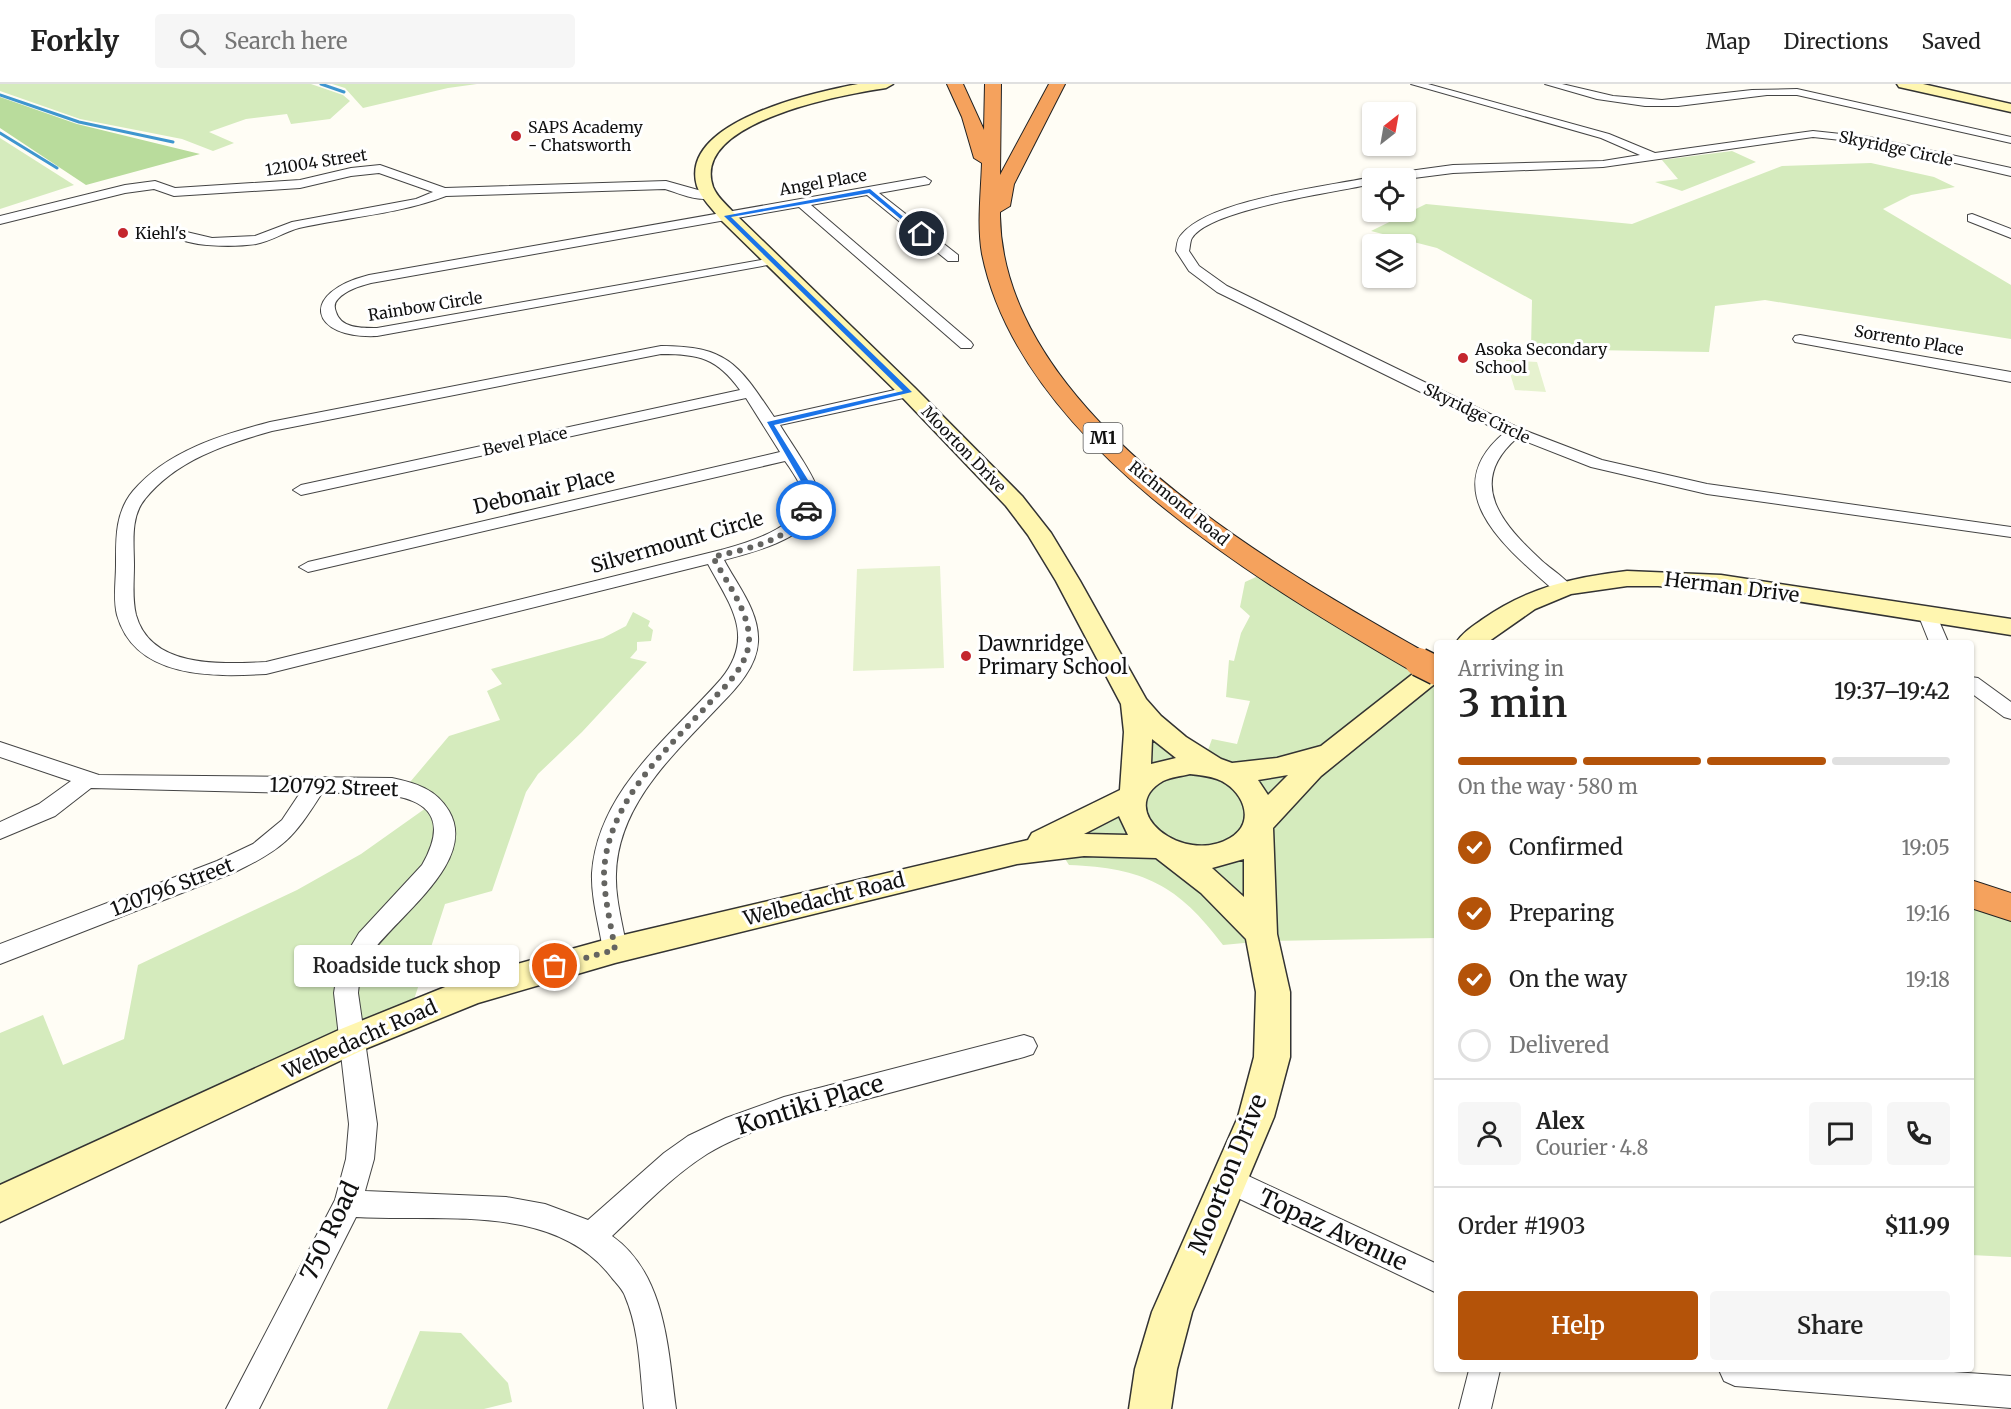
<!DOCTYPE html>
<html lang="en">
<head>
<meta charset="utf-8">
<style>
  body { margin:0; font-family:Merriweather,serif; background:#f6f6f6; color:#222; height:100vh; display:flex; flex-direction:column; font-size:22px; white-space:nowrap }
  * { box-sizing:border-box; margin:0 }
  p { font-size:20px; color:#767676 }
  .icon { flex:none; width:33px; height:33px; fill:none; stroke:currentColor; stroke-width:2; stroke-linecap:round; stroke-linejoin:round }
  .map { position:relative; flex:1; overflow:hidden }
  .drawer { position:absolute; left:1434px; top:556px; width:540px; height:732px; display:flex; flex-direction:column; background:#fff; border-radius:6px; box-shadow:0 2px 4px #0004 }
  .drawer>* { flex:none }
  .needle { width:39px; rotate:31deg }
  .fabs { position:absolute; left:1362px; top:18px; display:grid; gap:12px }
  .fabs a { display:grid; place-items:center; width:54px; height:54px; border-radius:6px; background:#fff; box-shadow:0 2px 4px #0004; font-size:30px }
  .pin { position:absolute; display:grid; place-items:center; width:51px; height:51px; color:#fff; margin:-26px; border:3px solid #fff; border-radius:50%; box-shadow:0 2px 6px #0007 }
  .courier { position:absolute; display:grid; place-items:center; width:60px; height:60px; margin:-30px; border:4px solid #1a73e8; border-radius:50%; background:#fff; color:#222; box-shadow:0 2px 8px #0007 }
  .bubble { position:absolute; height:42px; border-radius:6px; background:#fff; box-shadow:0 2px 4px #0004; font-size:20px; font-weight:600; line-height:42px; text-align:center }
  .headline em { font-style:normal; font-weight:600 }
  .headline div { display:flex; flex-direction:column-reverse }
  .headline { display:flex; align-items:center; justify-content:space-between; height:102px; padding:0 24px }
  h1 { font-size:39px; font-weight:600; line-height:45px }
  .bar { display:grid; grid-template-columns:repeat(4,1fr); gap:9px 6px; align-content:center; height:72px; padding:0 24px }
  .bar i { height:8px; border-radius:4px; background:#e0e0e0 }
  .bar .selected { background:#b45309 }
  .bar p { grid-column:span 4 }
  .line { display:flex; align-items:center; gap:15px; padding:0 24px; border-top:2px solid #e0e0e0 }
  .line div { flex:1 }
  .round { display:grid; place-items:center; flex:none; width:63px; height:63px; border-radius:6px; background:#f6f6f6 }
  ol { padding:0 24px; list-style:none }
  li { display:flex; align-items:center; gap:18px; height:66px }
  li p { margin-inline-start:auto }
  li .icon { padding:6px; border-radius:50%; background:#b45309; color:#fff; stroke-width:4 }
  li:last-child { color:#767676 }
  li i { width:33px; height:33px; border:3px solid #e0e0e0; border-radius:50% }
  .button { display:flex; gap:12px; margin-top:auto; padding:12px 24px }
  .button a { flex:1; height:69px; border-radius:6px; background:#b45309; color:#fff; font-size:24px; font-weight:600; line-height:69px; text-align:center }
  .button a+a { background:#f6f6f6; color:#222 }
  header { display:flex; align-items:center; gap:36px; box-sizing:border-box; height:84px; padding:0 30px; background:#fff; border-bottom:2px solid #e0e0e0 }
  header strong { font-size:28px }
  nav { display:flex; gap:33px; margin-inline-start:auto; font-size:21px }
  .search { width:420px; height:54px; background:#f6f6f6; display:flex; align-items:center; gap:15px; box-sizing:border-box; padding:0 21px; border-radius:6px; color:#767676; font-size:22px }
  .map>svg:first-child { display:block }
</style>
</head>
<body>
<header>
<strong>Forkly</strong>
<div class="search"><svg class="icon" aria-label="search" viewBox="0 0 24 24"><circle cx="10" cy="10" r="6"/><path d="M15 15l6 6"/></svg>Search here</div>
<nav><a>Map</a><a>Directions</a><a>Saved</a></nav>
</header>
<div class="map">
<svg width="2011" height="1325" viewBox="0 0 2011 1325">
  <rect width="100%" height="100%" fill="#fffdf5"/>
  <g fill="#d5ebbd">
    <path d="M0,0h311l32,11 7,6 -20,18 -39,5 -4,-10 -41,5 -37,13 25,11 -21,8 -31,-12 -102,-20 -80,-28z"/>
    <path d="M332,0h145l-29,4 -85,20 -18,-20z"/>
    <path d="M0,54l74,47 -74,24z"/>
    <path d="M1732,67l24,11 -74,29 -27,-9 23,-3 -16,-19z"/>
    <path d="M1871,79l63,14 21,10 -44,8 -28,14 128,76v54l-246,-39 -50,6 -6,46 -178,-3 1,-49 -95,-52 -66,-17 55,-27 206,20 150,-58z"/>
    <path d="M1267,488l170,100v266l-172,3 -42,4c-45,-60 -79,-77 -154,-80l-18,-28 79,-41 7,-64 71,18 4,-11 25,5 13,-43 -24,-4 3,-37 5,1 7,-28 9,-17 -10,-9 5,-25z"/>
    <path d="M633,528l17,9 -2,5 5,4 -2,11 -14,1v8l-7,8 17,4 -65,70 -44,42 -12,18 -34,99 -47,13 -36,111 -409,189v-171l43,-18 20,50 61,-26 14,-74 159,-75 64,-36 72,-51 -28,-15 44,-52 51,-16 -13,-29 15,-7 -11,-15 112,-31 23,-12z"/>
    <path d="M1971,811l40,13v349l-40,-2z"/>
    <path d="M420,1247l41,2 47,50 4,19 -28,7h-97z"/>
  </g>
  <path fill="#b9dc9c" d="M0,13l77,27 123,30 -114,31 -86,-57z"/>
  <g fill="#e6f2cf">
    <path d="M1506,276l31,2 9,30 -31,-2z"/>
    <path d="M940,482l4,102 -91,3 4,-102z"/>
  </g>
  <g fill="none" stroke-linecap="round" stroke-linejoin="round">
    <g stroke="#3f96cf" stroke-width="3">
      <path d="M321,0l23,8"/>
      <path d="M0,11l79,27 94,20"/>
      <path d="M0,49l57,35"/>
    </g>
    <defs>
      <g id="street">
        <path d="M1411,0h17l181,50 46,19 158,-22 56,6 142,31v8l-142,-33 -56,-6 -210,30 -150,6 -47,6 -25,-1 6,-4 66,-9 150,-4 37,-6 -39,-17z"/>
        <path d="M1545,0h17l51,12 49,4 90,-10 45,-1 214,48v6l-214,-48h-30l-89,11h-33l-48,-7z"/>
        <path d="M380,81l65,23 221,-7 50,14c-13,10 -37,-2 -51,-6l-219,7c-47,18 -98,21 -147,32 -15,4 -27,13 -43,16 -20,3 -70,4 -84,-10l6,-4 34,8 43,-2 37,-14 124,-23 17,-7 -54,-19 -28,3 -51,12 -126,8 -20,-7 -29,4 -125,31v-8l125,-31 30,-4 20,7 125,-8 51,-12z"/>
        <path d="M925,93l6,4 -2,3 -50,9 79,62v6h-10l-81,-66 -56,10 160,137 2,3 -2,3h-10l-162,-141 -428,76c-11,3 -25,7 -33,16 -4,4 -4,8 -2,13 5,17 27,16 41,16l401,-71v6l-5,1 -396,72c-67,3 -79,-43 -8,-61z"/>
        <path d="M1372,93l4,1h-4v6c-34,8 -163,25 -180,54 -2,3 -2,10 -3,13l10,15 28,20 294,143 81,31 105,24 304,43v10l-304,-43 -116,-27 -74,-29c-52,45 -14,87 25,123 10,9 24,17 31,28l-2,4h-14c-47,-42 -124,-100 -53,-160l-287,-141 -28,-21 -13,-20c1,-6 1,-13 6,-17 30,-35 143,-47 190,-57z"/>
        <path d="M1972,130l39,15v9l-43,-17v-6z"/>
        <path d="M1800,251l211,37v10l-216,-40 -2,-3 2,-3z"/>
        <path d="M661,262c67,0 78,19 113,71l134,-30 8,5 -8,5 -128,28c8,14 35,51 37,64 9,47 -61,62 -93,71 13,25 36,52 34,82 -1,24 -21,46 -37,62 -45,48 -103,99 -105,170 -1,25 7,51 11,76l-3,7 -9,3 -9,-3 -3,-7c-4,-25 -12,-52 -11,-77 6,-83 79,-137 129,-194 35,-43 9,-74 -13,-115l-442,110c-53,3 -131,5 -149,-59 -4,-16 -1,-34 -1,-50 0,-27 -1,-52 17,-74 34,-40 88,-56 137,-69zM661,270c38,0 56,4 79,36l-439,95 -8,5 8,5 445,-97 34,54 -472,110 -9,5 9,5 477,-111c5,7 11,16 15,24 15,40 -54,58 -79,65l-455,112c-44,2 -115,7 -130,-47 -4,-16 -2,-34 -2,-50 0,-22 -4,-48 11,-66 31,-39 81,-55 127,-68z"/>
        <path d="M1927,524l9,6 13,30h-19l-12,-30z"/>
        <path d="M1971,593l7,1 33,24v17l-7,-2 -33,-24z"/>
        <path d="M0,658l99,33 293,3c24,5 44,11 57,33 31,53 -61,111 -84,151 -5,9 -6,21 -7,31l19,131 -3,35 -9,32 141,6 39,7 43,16 76,-67 24,-17 38,-18 58,-21 240,-62 9,3 4,8 -4,8 -9,3 -240,64c-26,9 -53,18 -77,33 -35,22 -65,54 -95,82 54,38 56,114 64,173h-32c-4,-36 -4,-78 -19,-113 -2,-6 -8,-12 -13,-18 -57,-76 -172,-56 -256,-61l-97,192h-33l109,-209 11,-41 3,-35 -15,-131 4,-25 21,-35 63,-68c46,-80 -52,-72 -100,-72 -29,46 -39,56 -89,80l-233,91v-20l217,-83 36,-17 29,-24 18,-27 -209,-5 -36,28 -55,23v-17l39,-18 32,-23 -71,-24z"/>
        <path d="M1229,1083l208,97v29l-218,-104 -4,-9 4,-9z"/>
        <path d="M1469,1286h31l-9,39h-32z"/>
        <path d="M1719,1286h206l86,6v32l-276,-22 -11,-5z"/>
      </g>
      <g id="secondary">
        <path d="M858,0h35l-7,4c-40,6 -196,33 -173,99 4,10 13,17 20,25l182,176 107,108 29,37 29,48 66,118 15,17 25,21 35,22 11,4 45,-5 44,-12 107,-84 9,-3v23l-116,94 -48,52 4,106 13,58v65l-16,60 -82,195 -15,57 -6,40h-42l6,-40 17,-57 86,-195 16,-60 2,-65 -10,-53 -45,-46 -45,-35 -72,-2 -67,8 -402,99 -137,40 -113,46 -365,173v-37l341,-156 129,-52 145,-40 413,-97 4,-7 88,-43 4,-58 -3,-28 -65,-123 -28,-46 -22,-29 -105,-110 -180,-176c-8,-11 -20,-21 -24,-34 -19,-65 119,-94 161,-102zM1152,655l24,19 -25,6zM1190,690c9,1 19,2 27,5 25,9 41,43 13,59 -47,28 -117,-28 -67,-57 8,-4 19,-5 27,-7zM1288,691l-20,20 -10,-15zM1119,732l9,19 -44,-1zM1244,775v38l-32,-29z"/>
        <path d="M1897,0h26l88,20v8l-112,-25z"/>
        <path d="M1627,487l94,4 290,44v16l-259,-41 -94,-8h-31l-56,8 -36,15 -50,35h-30c7,-11 18,-18 28,-25 44,-31 91,-42 144,-48z"/>
      </g>
      <g id="highway">
        <path d="M947,0h16l21,46 1,-46h16l-1,91 49,-91h16l-51,100 -4,22 -10,6v4c3,199 278,353 430,439l4,7 -4,7 -11,3 -11,-3c-152,-89 -388,-228 -426,-415 -5,-29 -1,-61 0,-91l-8,-5 -12,-41z"/>
        <path d="M1971,796l40,13v28l-40,-13z"/>
      </g>
    </defs>
    <use href="#street" stroke="#444" stroke-width="2"/>
    <use href="#secondary" stroke="#333" stroke-width="3"/>
    <use href="#highway" stroke="#222" stroke-width="2"/>
    <use href="#street" fill="#fff" fill-rule="evenodd"/>
    <use href="#secondary" fill="#fff6b0" fill-rule="evenodd"/>
    <use href="#highway" fill="#f5a25d" fill-rule="evenodd"/>
    <defs>
      <path id="highway-bridge" d="M1419,578l18,9"/>
    </defs>
    <use href="#highway-bridge" stroke="#222" stroke-width="31" stroke-linecap="butt"/>
    <use href="#highway-bridge" stroke="#f5a25d" stroke-width="28"/>
  </g>
  <path fill="#1a73e8" d="M870,105l55,46h-5l-51,-42 -138,24 181,175 -138,33 39,63 2,9 -5,13 -4,3 -4,-3 5,-13 -2,-9 -38,-66 136,-31 -179,-175z"/>
  <g fill="none" stroke-linecap="round" stroke-linejoin="round">
    <path stroke="#646461" stroke-width="6" stroke-dasharray="0 10.8" d="M555,882l60,-16c-4,-25 -11,-53 -11,-77 3,-73 65,-125 110,-175 15,-15 34,-35 35,-57 1,-29 -23,-59 -36,-84 31,-8 77,-15 93,-47"/>
  </g>
  <g fill="#c4262e" stroke="#fff" stroke-width="2">
    <circle cx="516" cy="52" r="6"/>
    <circle cx="123" cy="149" r="6"/>
    <circle cx="1463" cy="274" r="6"/>
    <circle cx="966" cy="572" r="6"/>
  </g>
  <g text-anchor="middle" stroke-width="6" stroke-linejoin="round" paint-order="stroke">
    <g font-size="16" fill="#111" stroke="#fff" text-anchor="start">
      <text x="528" y="49">SAPS Academy<tspan x="528" dy="18">- Chatsworth</tspan></text>
      <text x="135" y="155">Kiehl's</text>
      <text x="1475" y="271">Asoka Secondary<tspan x="1475" dy="18">School</tspan></text>
    </g>
    <g font-size="16" fill="#111" stroke="#fff">
      <text transform="translate(1896 64) rotate(12)" y="6">Skyridge Circle</text>
      <text transform="translate(316 78) rotate(-9)" y="6">121004 Street</text>
      <text transform="translate(823 98) rotate(-10)" y="6">Angel Place</text>
      <text transform="translate(425 222) rotate(-9)" y="6">Rainbow Circle</text>
      <text transform="translate(1909 256) rotate(10)" y="6">Sorrento Place</text>
      <text transform="translate(1477 329) rotate(26)" y="6">Skyridge Circle</text>
      <text transform="translate(525 357) rotate(-12)" y="6">Bevel Place</text>
      <text transform="translate(964 365) rotate(46)" y="6">Moorton Drive</text>
      <text transform="translate(1179 419) rotate(39)" y="6">Richmond Road</text>
    </g>
    <rect fill="#fff" stroke="#585858" stroke-width="1.5" x="1083.5" y="339" width="39" height="30" rx="4.5"/>
    <g font-size="18" font-weight="bold" fill="#111">
      <text x="1103" y="360">M1</text>
    </g>
    <g font-size="20" fill="#111" stroke="#fff">
      <text transform="translate(544 407) rotate(-13)" y="7">Debonair Place</text>
      <text transform="translate(677 458) rotate(-16)" y="7">Silvermount Circle</text>
      <text transform="translate(1732 503) rotate(7)" y="7">Herman Drive</text>
      <text transform="translate(334 703) rotate(2)" y="7">120792 Street</text>
      <text transform="translate(172 803) rotate(-21)" y="7">120796 Street</text>
      <text transform="translate(824 815) rotate(-14)" y="7">Welbedacht Road</text>
      <text transform="translate(360 955) rotate(-24)" y="7">Welbedacht Road</text>
    </g>
    <g font-size="20" fill="#111" stroke="#fff" text-anchor="start">
      <text x="978" y="567">Dawnridge<tspan x="978" dy="23">Primary School</tspan></text>
    </g>
    <g font-size="24" fill="#111" stroke="#fff">
      <text transform="translate(810 1021) rotate(-17)" y="8">Kontiki Place</text>
      <text transform="translate(1228 1090) rotate(-68)" y="8">Moorton Drive</text>
      <text transform="translate(1333 1146) rotate(25)" y="8">Topaz Avenue</text>
      <text transform="translate(330 1147) rotate(-65)" y="8">750 Road</text>
    </g>
  </g>
</svg>
<div class="fabs">
<a><svg class="needle" viewBox="-14 -14 28 28"><path d="M0-13l5 13h-10z" fill="#e53935"/><path d="M0 13l5-13h-10z" fill="#767676"/></svg></a>
<a><svg class="icon" aria-label="locate" viewBox="0 0 24 24"><circle cx="12" cy="12" r="6"/><path d="M12 2v4M12 18v4M2 12h4M18 12h4"/></svg></a>
<a><svg class="icon" aria-label="layers" viewBox="0 0 24 24"><path d="M12 4l9 5-9 5-9-5zM3 14l9 5 9-5"/></svg></a>
</div>
<div class="pin" style="left:555px;top:882px;background:#ea580c"><svg class="icon" aria-label="bag" viewBox="0 0 24 24"><path d="M5 8h14l-1 12H6zM9 8a3 3 0 0 1 6 0"/></svg></div>
<div class="pin" style="left:922px;top:150px;background:#1f2937"><svg class="icon" aria-label="home" viewBox="0 0 24 24"><path d="M3 11l9-7 9 7M6 9v11h12V9"/></svg></div>
<div class="courier" style="left:806px;top:426px"><svg class="icon" aria-label="car" viewBox="0 0 24 24"><path d="M5 17H2v-5l4-1 3-4h7l3 4 3 1v5h-3M9 17h6M6 11h13"/><circle cx="7" cy="17" r="2"/><circle cx="17" cy="17" r="2"/></svg></div>
<div class="bubble" style="left:294px;top:861px;width:225px">Roadside tuck shop</div>
<section class="drawer">
<div class="headline"><div><h1>3 min</h1><p>Arriving in</p></div><em>19:37–19:42</em></div>
<div class="bar"><i class="selected"></i><i class="selected"></i><i class="selected"></i><i></i><p>On the way · 580 m</p></div>
<ol>
<li><svg class="icon" aria-label="check" viewBox="0 0 24 24"><path d="M5 12l5 5 9-10"/></svg>Confirmed<p>19:05</p></li>
<li><svg class="icon" aria-label="check" viewBox="0 0 24 24"><path d="M5 12l5 5 9-10"/></svg>Preparing<p>19:16</p></li>
<li><svg class="icon" aria-label="check" viewBox="0 0 24 24"><path d="M5 12l5 5 9-10"/></svg>On the way<p>19:18</p></li>
<li><i></i>Delivered</li>
</ol>
<div class="line" style="height:108px"><a class="round"><svg class="icon" aria-label="person" viewBox="0 0 24 24"><circle cx="12" cy="8" r="4"/><path d="M4 21q1-7 8-7t8 7"/></svg></a><div><b>Alex</b><p>Courier · 4.8</p></div><a class="round"><svg class="icon" aria-label="chat" viewBox="0 0 24 24"><path d="M4 5h16v11H9l-5 4z"/></svg></a><a class="round"><svg class="icon" aria-label="phone" viewBox="0 0 24 24"><path d="M5 4h4l2 5-3 2q2 4 5 5l2-3 5 2v4C11 20 4 13 5 4z"/></svg></a></div>
<div class="line" style="height:78px"><div>Order #1903</div><b>$11.99</b></div>
<div class="button"><a>Help</a><a>Share</a></div>
</section>
</div>
</body>
</html>
